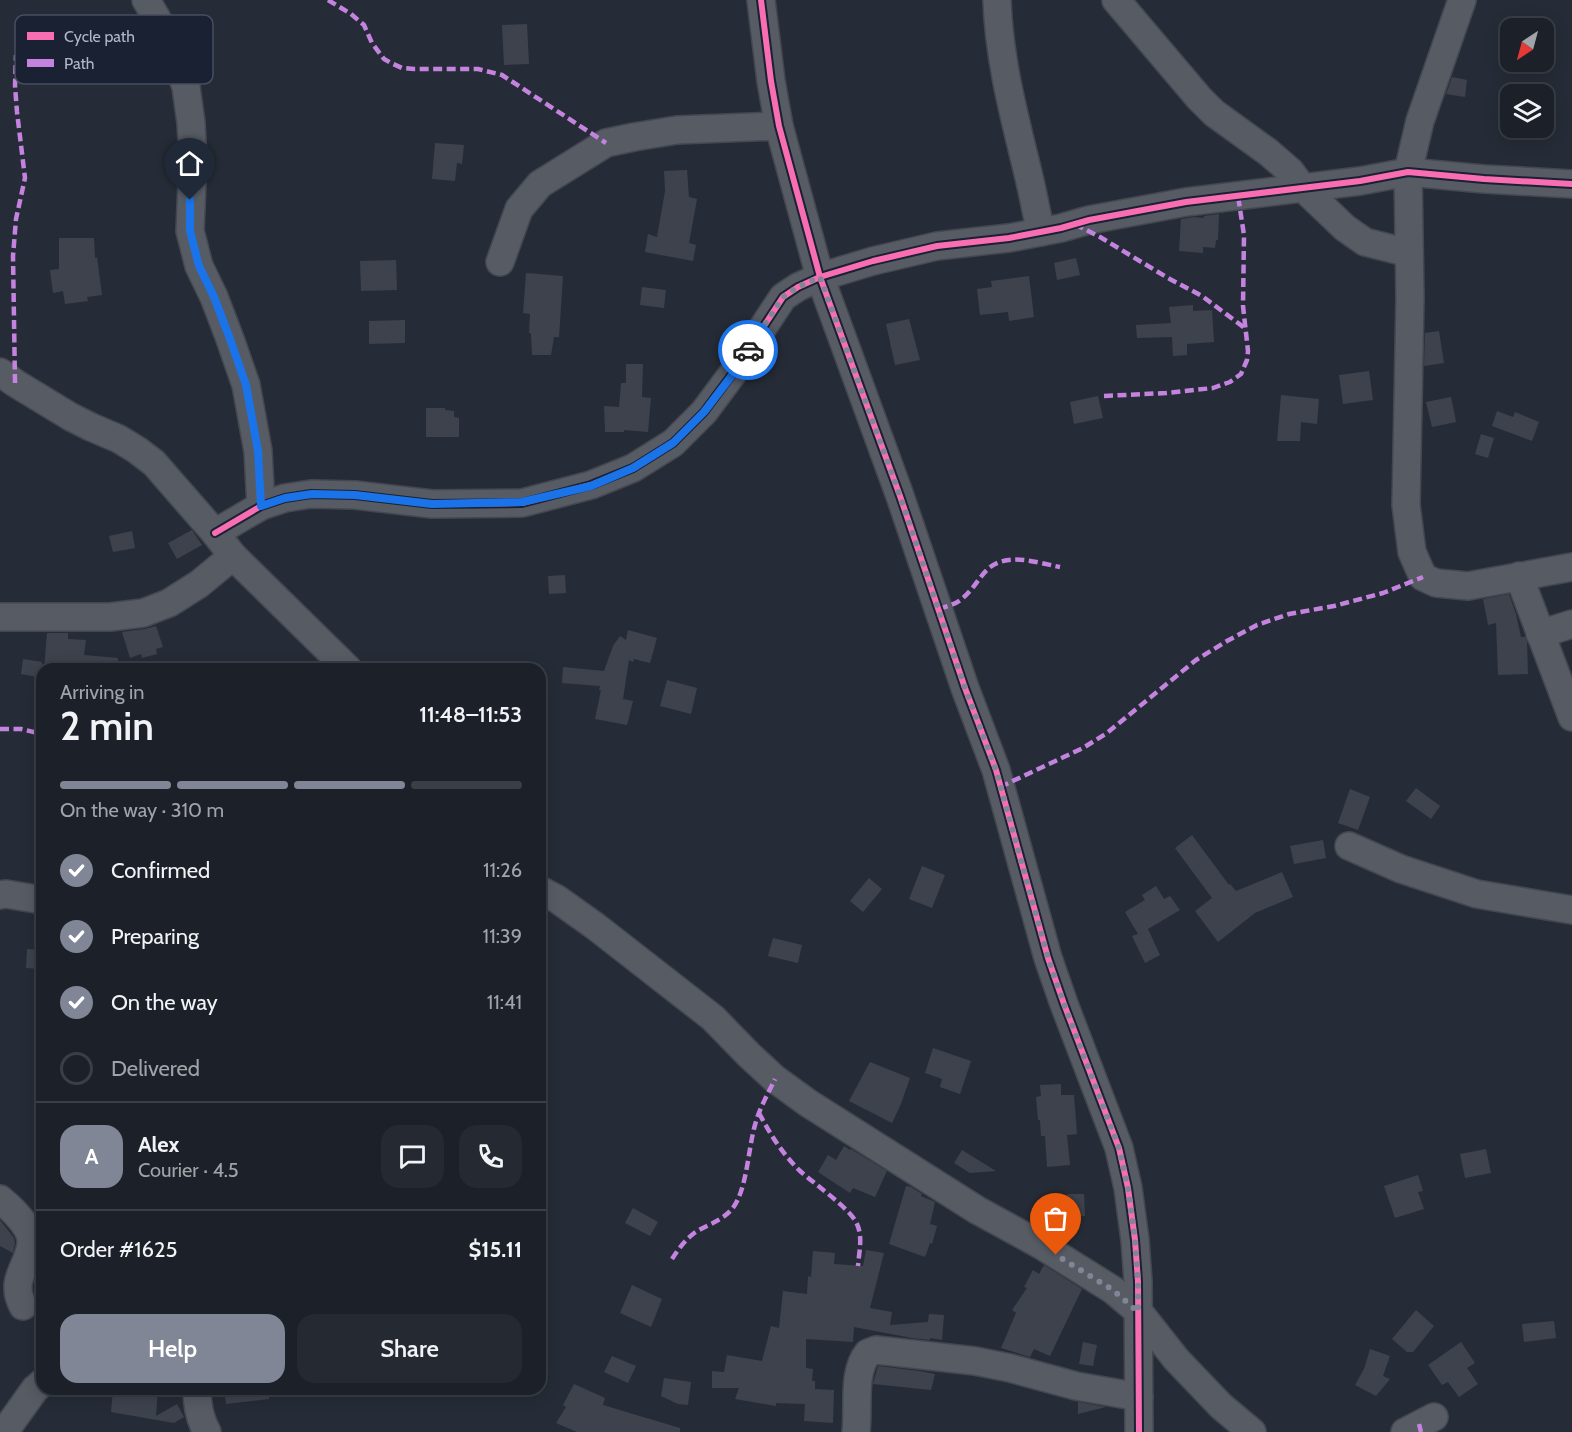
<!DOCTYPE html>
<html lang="en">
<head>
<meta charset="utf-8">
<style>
  body { margin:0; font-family:Cabin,sans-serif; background:#252931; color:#f1f3f6; height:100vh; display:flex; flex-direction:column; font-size:22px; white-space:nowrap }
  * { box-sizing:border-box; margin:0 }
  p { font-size:20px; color:#a0a3a8 }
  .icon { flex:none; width:33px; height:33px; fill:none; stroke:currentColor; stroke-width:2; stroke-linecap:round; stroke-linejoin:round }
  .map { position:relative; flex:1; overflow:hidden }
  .details { position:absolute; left:36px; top:663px; width:510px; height:732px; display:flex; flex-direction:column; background:#1c2129; border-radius:18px; box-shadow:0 3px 15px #0003,0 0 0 2px #3a3e46 }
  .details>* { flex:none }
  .needle { width:39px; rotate:216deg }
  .controls { position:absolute; left:1500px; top:18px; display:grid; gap:12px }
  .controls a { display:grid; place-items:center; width:54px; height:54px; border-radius:12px; background:#1c2129; box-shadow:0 3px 15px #0003,0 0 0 2px #3a3e46; font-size:30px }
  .pin { position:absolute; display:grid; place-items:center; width:51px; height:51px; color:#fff; margin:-62px -26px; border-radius:50% 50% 50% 0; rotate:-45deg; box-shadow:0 0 6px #0007 }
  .pin .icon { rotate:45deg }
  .courier { position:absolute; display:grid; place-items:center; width:60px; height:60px; margin:-30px; border:4px solid #1a73e8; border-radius:50%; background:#fff; color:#222; box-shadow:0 2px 8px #0007 }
  .headline em { font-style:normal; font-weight:600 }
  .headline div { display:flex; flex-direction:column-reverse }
  .headline { display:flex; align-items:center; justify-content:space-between; height:102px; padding:0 24px }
  h1 { font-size:39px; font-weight:600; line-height:45px }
  .bar { display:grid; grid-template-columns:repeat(4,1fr); gap:9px 6px; align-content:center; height:72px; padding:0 24px }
  .bar i { height:8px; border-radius:4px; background:#3a3e46 }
  .bar .current { background:#808696 }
  .bar p { grid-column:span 4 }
  .line { display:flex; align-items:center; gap:15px; padding:0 24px; border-top:2px solid #3a3e46 }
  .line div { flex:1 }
  .round { display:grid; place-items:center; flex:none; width:63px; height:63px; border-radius:18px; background:#252931 }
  ol { padding:0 24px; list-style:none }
  li { display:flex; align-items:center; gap:18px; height:66px }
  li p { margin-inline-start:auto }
  li .icon { padding:6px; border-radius:50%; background:#808696; color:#fff; stroke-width:4 }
  li:last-child { color:#a0a3a8 }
  li i { width:33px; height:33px; border:3px solid #3a3e46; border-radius:50% }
  .cta { display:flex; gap:12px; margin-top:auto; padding:12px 24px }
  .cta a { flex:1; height:69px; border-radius:18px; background:#808696; color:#fff; font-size:24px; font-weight:600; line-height:69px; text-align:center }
  .cta a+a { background:#252931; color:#f1f3f6 }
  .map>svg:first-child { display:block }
</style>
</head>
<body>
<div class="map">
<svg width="1572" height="1432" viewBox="0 0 1572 1432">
  <rect width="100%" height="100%" fill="#262c37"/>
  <g fill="#3e424d">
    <path d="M527,24l2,40 -25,1 -2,-40z"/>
    <path d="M1452,77l15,3 -2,17 -19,-3z"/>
    <path d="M435,143l29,2 -2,19 -5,-1 -2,18 -23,-2z"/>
    <path d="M687,170l2,27 8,2 -8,44 7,2 -3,16 -48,-9 3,-18 9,3 8,-46 -1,-20z"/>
    <path d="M1219,214l-1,26h-2l-1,8 -12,-1v6l-24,-2 2,-32 13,-2 10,1v-2z"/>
    <path d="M59,238h35l1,20 2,-1 5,38 -15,2 1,4 -23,3 -2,-13 -10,2 -3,-23 9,-1z"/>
    <path d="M1076,258l4,17 -23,5 -3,-17z"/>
    <path d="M396,260l1,30 -36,1 -1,-30z"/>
    <path d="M526,273l37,3 -4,61h-5l-3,18h-19l-1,-22h-2l1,-19 -7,-1z"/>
    <path d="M1029,276l5,41 -25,4 -1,-9 -28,3 -3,-26 15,-2 -1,-6z"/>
    <path d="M642,287l24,3 -2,18 -24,-3z"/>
    <path d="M1193,305v6l19,-1 2,32 -27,2v11l-14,1 -1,-19 -35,1 -1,-13 35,-2 -2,-16z"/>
    <path d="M909,319l11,41 -25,5 -9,-41z"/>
    <path d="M405,320v23l-36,1v-23z"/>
    <path d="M1439,331l5,32 -20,3 1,-33z"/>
    <path d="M626,364h17l-1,33 9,1 -3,34 -24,-2v2h-19l-1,-26 15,1 2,-24h5z"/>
    <path d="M1369,371l4,29 -30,4 -4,-29z"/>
    <path d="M1281,395l38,4 -2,25 -16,-2 -1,19h-23z"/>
    <path d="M1098,396l5,22 -29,6 -4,-22z"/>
    <path d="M1451,397l5,25 -24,5 -6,-25z"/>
    <path d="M426,408h19v2l9,1v6l5,1v19h-33z"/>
    <path d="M1497,411l16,6 2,-5 24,10 -7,19 -40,-15z"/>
    <path d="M1481,434l13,4 -6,20 -13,-4z"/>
    <path d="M192,530l10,15 -25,14 -9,-16z"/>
    <path d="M132,531l3,17 -22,4 -4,-16z"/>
    <path d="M565,575l1,18 -17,1 -1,-18z"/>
    <path d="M1509,594l7,20 5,23h4l2,5 1,32 -30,1 -2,-52 -8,2 -5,-26z"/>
    <path d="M156,626l7,21 -7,2 1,5 -15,4 -1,-4 -11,4 -8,-26 23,-3z"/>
    <path d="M628,630l29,8 -7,25 -16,-4 -1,3 -4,-2 -6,39 10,2 -6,24 -32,-6 6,-29h-2l1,-4 -38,-3 1,-16 41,4 9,-25 7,-10 6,4z"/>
    <path d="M47,633h21v6l18,1 -2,15 34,3 -1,11h-73z"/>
    <path d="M23,659l19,3v16l-21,-4z"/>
    <path d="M667,680l30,8 -6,26 -31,-8z"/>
    <path d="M1416,788l24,18 -9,13 -25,-18z"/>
    <path d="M1350,789l20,8 -12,33 -20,-7z"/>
    <path d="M1192,835l37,50 1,-1 6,7 46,-19 11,25 -38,16 -37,29 -23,-31 17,-13 -37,-50z"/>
    <path d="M1323,840l3,18 -32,6 -4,-18z"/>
    <path d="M922,866l23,9 -13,33 -23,-9z"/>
    <path d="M869,878l13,11 -19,23 -13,-11z"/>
    <path d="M1156,886l8,13 6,-3 10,14 -32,19 12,26 -15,8 -13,-27 6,-2 -13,-22 20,-12 -3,-5z"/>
    <path d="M773,938l29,7 -4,18 -30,-7z"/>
    <path d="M27,949l15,1v19l-16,-1z"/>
    <path d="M933,1048l38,13 -11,33 -20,-7 2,-8 -17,-6z"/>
    <path d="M870,1062l40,16 -9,26 -9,19 -43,-22z"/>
    <path d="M1061,1084v11h13l3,39 -10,1 3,30 -23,2 -2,-31h-4l-1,-16h-2l-2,-23 5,-1 -1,-11z"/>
    <path d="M844,1146l6,4 1,-1 36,22 -12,26 -22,-9 -3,5 -32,-21 10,-17 8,5z"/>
    <path d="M1486,1149l5,24 -26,5 -5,-24z"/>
    <path d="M962,1150l34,21 -26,2 -16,-10z"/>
    <path d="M1418,1175l5,16 -5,1 6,17 -29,9 -11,-32z"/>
    <path d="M906,1186l5,1 11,7 -1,2 14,6 -5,22 7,2 -5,18 -2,-1 -5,14 -36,-13z"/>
    <path d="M1067,1194h17l1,22h-17z"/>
    <path d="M633,1208l25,14 -8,14 -25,-13z"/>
    <path d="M0,1220l14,18 1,5 -2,10 -13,-7z"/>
    <path d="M866,1250l18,3 -14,55 22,4 -2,13 38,-3 1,-8 15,1 -2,25 -12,-2v2l-18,-2 -58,-11 -1,15 -47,-3v29l7,1 -1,12h3v8l19,1 -1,33 -29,-2 1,-17 -29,-1v3l-41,-7 4,-11h-27v-17l12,1 3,-17 35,6 9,-35 8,2 4,-37 24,3 1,-18 3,1 2,-26 22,2 -1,11 29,2z"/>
    <path d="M1044,1265l38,24 -32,67 -16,-7 -4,8 -29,-9 15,-35 -4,-3 15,-22 -3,-1 9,-17 6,4z"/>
    <path d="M632,1285l30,14 -11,28 -31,-14z"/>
    <path d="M1416,1310l18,16 -21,26h-6l-15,-13z"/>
    <path d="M1554,1321l2,17 -32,4 -2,-18z"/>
    <path d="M1083,1342l14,3 -4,21 -14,-2z"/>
    <path d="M1461,1342l14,21 -8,5 11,16 -19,13 -11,-15 -6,3 -14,-20z"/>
    <path d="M1370,1349l20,7 -7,20 7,3 -14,17 -21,-11 9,-16z"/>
    <path d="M612,1356l24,10 -8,17 -24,-11z"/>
    <path d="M878,1366l41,5 16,3 -4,16 -58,-6z"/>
    <path d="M664,1378l27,4 -3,23 -10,-1 -17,-8z"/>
    <path d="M574,1384l31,14 -2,7 77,23v4h-103l-21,-9 10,-16 -3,-2z"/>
    <path d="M113,1389h45l-2,27 21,-12 7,13 -10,6 -63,-11z"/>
    <path d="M224,1389h45v10l-43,5z"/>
    <path d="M1078,1402l28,5 -28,7z"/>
  </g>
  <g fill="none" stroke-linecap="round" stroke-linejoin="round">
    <defs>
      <g id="minor">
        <path d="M146,0l10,17 16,31 14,39 5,36 2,35 -3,73 9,35 15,31 16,42 16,46 12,66 3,55"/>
        <path d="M761,0l10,81 8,45 41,151 80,219 65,192 31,82 52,188 16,46 55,144 9,40 7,52 3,41 1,151"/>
        <path d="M997,0c2,60 17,115 31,173 5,20 8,39 13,59"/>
        <path d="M1116,0l83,98 15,15 54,39 22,19 12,16 43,41 20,14 44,11"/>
        <path d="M1462,0l-42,121 -12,51 2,126 -4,207 6,47 11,25 13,6 32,3 104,-19"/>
        <path d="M500,262l19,-53 21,-25 66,-41 28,-6 43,-7 102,-4"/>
        <path d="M0,372l15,11 56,34 20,10 28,12 18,11 17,13 61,70 18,23 115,113"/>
        <path d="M215,533l46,-27 24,-8 26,-4 44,1 77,9 90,-1 69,-18 42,-17 40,-25 31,-31 29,-39 50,-76 15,-10 22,-10 53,-16 64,-15 72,-8 52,-10 28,-8 97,-18 174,-21 48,-9 76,7 88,5"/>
        <path d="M1519,576l53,141"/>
        <path d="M0,617h110l33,-4 26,-10 30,-19 34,-28"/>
        <path d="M1540,634l32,-10"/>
        <path d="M1349,846l52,23 76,25 95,16"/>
        <path d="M540,890l17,9 38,27 118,92 36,37 26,24 33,24 169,107 64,35 72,45 26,22 37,47 45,47 31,26"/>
        <path d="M0,895l6,-1 36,6"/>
        <path d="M0,1199c11,9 33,29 31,45 -3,25 -22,35 -8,62"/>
        <path d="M197,1389c0,16 2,29 10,43"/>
        <path d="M10,1424l25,-35 7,-6"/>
        <path d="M856,1432c3,-24 -4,-60 12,-79l8,-3 99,11 35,7 66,18 63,11"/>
        <path d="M1405,1432l29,-15"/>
      </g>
    </defs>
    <use href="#minor" stroke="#444750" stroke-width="30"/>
    <use href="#minor" stroke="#575b64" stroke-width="27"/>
    <g stroke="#c483df" stroke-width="4.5" stroke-dasharray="9 4.5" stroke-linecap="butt">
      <path d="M328,0l23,14 13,11 8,18 12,16 7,4 11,5 12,1h64l24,6 104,68"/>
      <path d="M1075,224l25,13 68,41 34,18 44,33"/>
      <path d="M15,383l-2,-127 3,-37 9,-41 -8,-66 -2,-26 1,-31"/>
      <path d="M1104,396l62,-3 47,-5 17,-6 11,-8 6,-14 1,-9 -5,-45 1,-71 -6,-39"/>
      <path d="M939,609c9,-3 18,-5 25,-12 17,-15 19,-34 45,-37 16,-2 35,4 51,7"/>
      <path d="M0,729h21l21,5"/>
      <path d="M1000,787l83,-39 24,-15 89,-73 31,-19 30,-16 32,-11 45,-8 49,-13 40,-16"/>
      <path d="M759,1113c11,21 23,40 40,57 15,14 51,38 58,54 6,13 2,28 1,42"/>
      <path d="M672,1259c6,-9 12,-18 21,-25 12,-9 28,-12 39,-25 15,-18 16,-60 23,-84 4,-16 13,-31 20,-46"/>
      <path d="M1419,1424l2,8"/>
    </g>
    <defs>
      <g id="cycleway">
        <path d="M761,0l10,81 8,45 41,151 80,219 65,192 31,82 52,188 16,46 55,144 9,40 7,52 3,41 1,151"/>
        <path d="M215,533l46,-27 24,-8 26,-4 44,1 77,9 90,-1 69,-18 42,-17 40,-25 31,-31 29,-39 50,-76 15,-10 22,-10 53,-16 64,-15 72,-8 52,-10 28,-8 97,-18 174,-21 48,-9 76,7 88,5"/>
      </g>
    </defs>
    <use href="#cycleway" stroke="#1a2132" stroke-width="10"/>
    <use href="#cycleway" stroke="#f96db3" stroke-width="6"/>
  </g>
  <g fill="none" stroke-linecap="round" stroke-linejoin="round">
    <path stroke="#808696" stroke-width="6" stroke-dasharray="0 10.8" d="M748,350l35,-53 15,-10 22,-10 80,219 65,192 31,82 52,188 16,46 55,144 9,40 7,52 3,41v31l-25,-22 -57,-35"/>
    <path stroke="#1a73e8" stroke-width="8" d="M190,200v31l9,35 15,31 16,42 16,46 12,66 3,55 24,-8 27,-4 43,1 77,9 90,-2 69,-16 42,-18 40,-25 31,-31 29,-38 15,-24"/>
  </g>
  <rect x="15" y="15" width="198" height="69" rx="9" fill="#1a2132" stroke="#474e5f" stroke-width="1.5"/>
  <rect x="27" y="32" width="27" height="8" fill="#f96db3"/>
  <rect x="27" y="59" width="27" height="8" fill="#c483df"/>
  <g font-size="16" fill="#b0b7c9">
    <text x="64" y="42">Cycle path</text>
    <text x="64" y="69">Path</text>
  </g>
</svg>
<div class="controls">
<a><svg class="needle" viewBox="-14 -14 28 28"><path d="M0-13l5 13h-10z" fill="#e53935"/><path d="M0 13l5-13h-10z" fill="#a0a3a8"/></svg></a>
<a><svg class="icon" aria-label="layers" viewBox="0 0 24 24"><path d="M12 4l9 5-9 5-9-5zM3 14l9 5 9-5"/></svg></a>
</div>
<div class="pin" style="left:1056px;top:1255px;background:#ea580c"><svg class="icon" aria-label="bag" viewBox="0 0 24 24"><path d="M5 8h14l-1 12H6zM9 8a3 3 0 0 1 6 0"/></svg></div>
<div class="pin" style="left:190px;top:200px;background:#1f2937"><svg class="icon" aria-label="home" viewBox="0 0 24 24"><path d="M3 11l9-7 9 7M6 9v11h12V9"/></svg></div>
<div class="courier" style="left:748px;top:350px"><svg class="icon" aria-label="car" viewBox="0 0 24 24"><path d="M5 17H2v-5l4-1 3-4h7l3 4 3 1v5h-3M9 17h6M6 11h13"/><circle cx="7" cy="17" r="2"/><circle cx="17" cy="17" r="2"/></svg></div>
<section class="details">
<div class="headline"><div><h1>2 min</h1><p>Arriving in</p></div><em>11:48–11:53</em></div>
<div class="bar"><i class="current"></i><i class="current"></i><i class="current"></i><i></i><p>On the way · 310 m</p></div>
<ol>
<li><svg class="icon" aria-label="check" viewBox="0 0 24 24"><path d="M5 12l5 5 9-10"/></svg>Confirmed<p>11:26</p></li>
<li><svg class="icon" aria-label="check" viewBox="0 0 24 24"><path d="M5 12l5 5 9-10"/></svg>Preparing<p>11:39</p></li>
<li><svg class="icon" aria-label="check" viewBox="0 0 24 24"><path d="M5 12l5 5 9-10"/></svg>On the way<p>11:41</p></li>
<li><i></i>Delivered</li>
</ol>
<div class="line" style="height:108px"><b class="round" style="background:#808696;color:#fff">A</b><div><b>Alex</b><p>Courier · 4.5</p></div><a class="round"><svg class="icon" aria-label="chat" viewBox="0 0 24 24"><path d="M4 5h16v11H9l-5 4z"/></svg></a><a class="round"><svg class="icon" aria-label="phone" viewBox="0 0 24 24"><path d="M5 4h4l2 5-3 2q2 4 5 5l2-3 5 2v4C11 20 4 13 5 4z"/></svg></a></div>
<div class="line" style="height:78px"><div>Order #1625</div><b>$15.11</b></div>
<div class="cta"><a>Help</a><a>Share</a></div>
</section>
</div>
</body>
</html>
